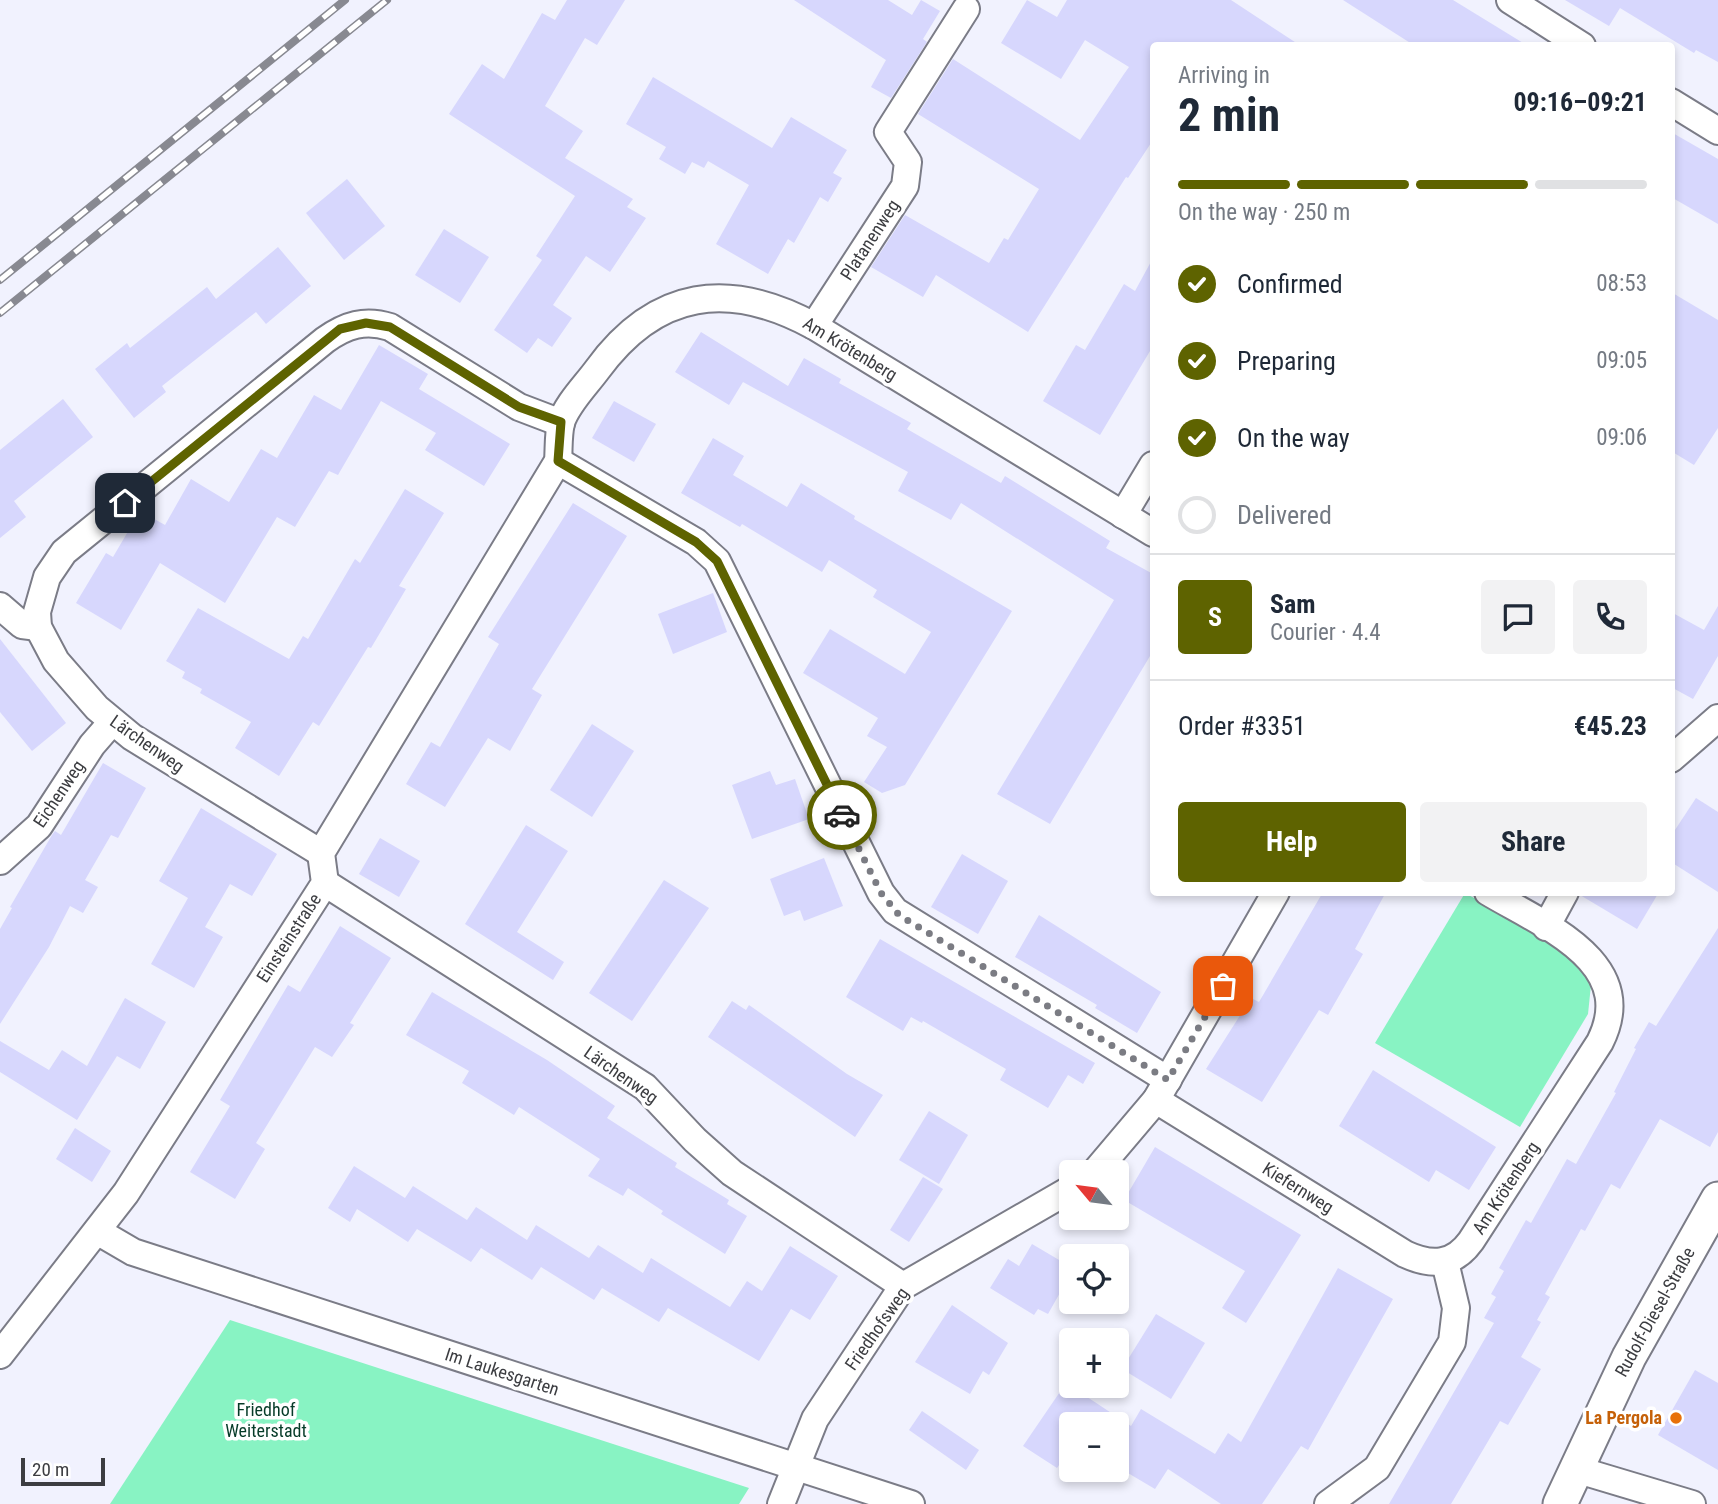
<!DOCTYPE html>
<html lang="en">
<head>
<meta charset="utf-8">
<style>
  body { margin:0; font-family:"Roboto Condensed",sans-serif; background:#f2f2f3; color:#1f2937; height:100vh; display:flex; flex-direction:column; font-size:26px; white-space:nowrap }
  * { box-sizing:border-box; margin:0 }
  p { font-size:23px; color:#747a83 }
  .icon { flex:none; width:38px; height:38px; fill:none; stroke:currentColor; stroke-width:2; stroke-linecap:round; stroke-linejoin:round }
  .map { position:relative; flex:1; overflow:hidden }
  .panel { position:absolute; left:1150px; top:42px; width:525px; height:854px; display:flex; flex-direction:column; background:#fff; border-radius:7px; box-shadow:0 4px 10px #0003 }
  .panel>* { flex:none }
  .needle { width:46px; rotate:299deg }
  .tools { position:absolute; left:1059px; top:1160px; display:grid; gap:14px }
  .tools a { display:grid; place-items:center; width:70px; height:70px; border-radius:7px; background:#fff; box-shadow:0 4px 10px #0003; font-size:35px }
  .scale { position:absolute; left:21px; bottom:18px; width:84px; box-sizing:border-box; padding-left:7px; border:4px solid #3c3d41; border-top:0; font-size:19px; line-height:24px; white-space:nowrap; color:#3c3d41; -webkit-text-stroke:5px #fff; paint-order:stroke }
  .pin { position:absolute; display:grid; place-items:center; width:60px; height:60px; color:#fff; margin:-30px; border-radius:14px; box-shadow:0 4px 10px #0006 }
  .courier { position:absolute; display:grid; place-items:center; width:70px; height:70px; margin:-35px; border:5px solid #5e6300; border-radius:50%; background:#fff; color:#222; box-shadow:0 2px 9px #0007 }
  .headline em { font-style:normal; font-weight:700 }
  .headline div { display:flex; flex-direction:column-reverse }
  .headline { display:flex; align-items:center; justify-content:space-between; height:119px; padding:0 28px }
  h1 { font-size:46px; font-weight:700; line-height:52px }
  .bar { display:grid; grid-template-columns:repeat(4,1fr); gap:10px 7px; align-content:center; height:84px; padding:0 28px }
  .bar i { height:9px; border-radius:5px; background:#e0e1e3 }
  .bar .current { background:#5e6300 }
  .bar p { grid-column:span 4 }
  .line { display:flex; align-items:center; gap:18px; padding:0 28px; border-top:2px solid #e0e1e3 }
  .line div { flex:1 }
  .round { display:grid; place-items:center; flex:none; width:74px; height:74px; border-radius:7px; background:#f2f2f3 }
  ol { padding:0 28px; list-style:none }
  li { display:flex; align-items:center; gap:21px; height:77px }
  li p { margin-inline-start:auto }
  li .icon { padding:7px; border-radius:50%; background:#5e6300; color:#fff; stroke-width:4 }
  li:last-child { color:#747a83 }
  li i { width:38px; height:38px; border:4px solid #e0e1e3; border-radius:50% }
  .action { display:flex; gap:14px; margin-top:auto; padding:14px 28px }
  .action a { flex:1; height:80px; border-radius:7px; background:#5e6300; color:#fff; font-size:28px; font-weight:700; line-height:80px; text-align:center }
  .action a+a { background:#f2f2f3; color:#1f2937 }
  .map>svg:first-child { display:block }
</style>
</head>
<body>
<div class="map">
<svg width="1718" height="1504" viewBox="0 0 1718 1504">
  <rect width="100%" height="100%" fill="#f1f2fe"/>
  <g fill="#88f3c3">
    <path d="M1465,893l111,62 15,30 -3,29 -68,113 -145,-84z"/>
    <path d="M230,1320l519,168 -10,16h-629z"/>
  </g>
  <g fill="#d7d7fd">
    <path d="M567,0h58l-28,45 -12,-7 -40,68 38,25 -18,27 68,41 -6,8 19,11 -36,54 -24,-16 -33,49 19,13 -20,29 -14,-9 -11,15 -33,-23 48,-70 -6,-4 39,-60 -126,-82 33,-50 22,15 38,-66 13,7z"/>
    <path d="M794,0h94l24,15 9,-15 19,11 -17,28 4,3 -36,56 -20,-11 15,-27z"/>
    <path d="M1027,0l30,17 10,-17h164l70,46h-148v94l-25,38 -2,-1 -98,155 -92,-57 -13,22 -52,-30 34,-52 84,48 15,-25 4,2 31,-51 -121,-75 35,-55 127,81 44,-66 5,-7 -44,-27 -24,39 -60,-36z"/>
    <path d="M1343,0h110l75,46h-113z"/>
    <path d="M1565,0h153v62l-22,-12 -2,3 -74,-45 -11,18z"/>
    <path d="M653,77l119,71 19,-31 56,33 -14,23 9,5 -14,24 -8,-5 -26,46 -6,-4 -20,35 -52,-30 33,-59 -41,-24 -4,7 -12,-6 -7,12 -26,-15 7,-12 -40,-23z"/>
    <path d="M1671,132l47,27v65l-47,-27z"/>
    <path d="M347,179l38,47 -41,34 -38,-47z"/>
    <path d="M444,229l45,28 -29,46 -45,-28z"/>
    <path d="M278,247l33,39 -45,38 -10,-12 -94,74 4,6 -32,26 -39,-49 32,-26 3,5 77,-61 9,12z"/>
    <path d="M1153,258v88l-53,89 -57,-34 33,-56 9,5 39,-66 11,7z"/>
    <path d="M1671,292l47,28v108l-24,37 -23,-14z"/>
    <path d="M701,332l87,54 16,-28 37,21 -2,4 72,40 -4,6 94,54 4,-7 105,65 -4,7 47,26v77l-103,173 -53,-30 117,-194 -153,-97 -10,17 -53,-29 10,-19 -165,-90 -14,23 -54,-33z"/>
    <path d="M379,345l49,29 -9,15 91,55 -26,42 -59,-36 11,-17 -55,-32 -43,74 -9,-4 -34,56 -18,-10 -52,86 -65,-40 -39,67 -45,-27 30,-50 7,4 27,-46 25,14 26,-46 38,23 32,-53 16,9 37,-63 27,15z"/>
    <path d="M63,399l30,38 -79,64 12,16 -26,21v-88z"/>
    <path d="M614,401l42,23 -22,38 -42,-24z"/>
    <path d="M713,438l31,18 -11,19 54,32 14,-24 54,33 -1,3 158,92 -107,174 -23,8 -18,-11 23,-35 -20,-11 11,-18 -75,-45 27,-44 75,45 26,-42 -58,-35 4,-7 -48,-30 -7,12 -80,-48 -2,3 -59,-34z"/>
    <path d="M405,489l39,24 -45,73 7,3 -35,59 -3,-1 -49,79 -6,-4 -34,54 -44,-28 16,-26 -51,-29 2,-4 -20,-11 3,-6 -19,-11 32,-53 91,51 14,-23 5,3 47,-80 5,4z"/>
    <path d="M573,503l54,33 -95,153 10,6 -32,56 -22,-13 -43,69 -39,-23 25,-42 9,5 59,-103 -11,-7z"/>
    <path d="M713,593l14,39 -54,22 -15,-40z"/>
    <path d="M1718,606v50l-25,43 -22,-12v-75l33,18z"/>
    <path d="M0,639l66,84 -34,28 -32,-39z"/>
    <path d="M592,724l42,27 -42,66 -42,-27z"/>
    <path d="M103,763l43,25 -28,50 -7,-3 -26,45 13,7 -15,26 -13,-7 -21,41 -49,77v-95l12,-21 -2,-1 42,-72 3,-4 6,4z"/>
    <path d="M770,771l6,14 19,-6 14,40 -57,20 -20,-54z"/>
    <path d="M1696,798l22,14v80l-47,-30v-26z"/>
    <path d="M201,808l76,46 -25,42 -22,-12 -25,43 18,10 -29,51 -43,-24 37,-66 -29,-17z"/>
    <path d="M526,825l42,26 -51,81 47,30 -11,18 -88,-56z"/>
    <path d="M380,838l40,23 -21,36 -40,-23z"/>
    <path d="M962,854l46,27 -30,53 -47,-27z"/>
    <path d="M824,858l19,48 -39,15 -4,-11 -16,6 -14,-37z"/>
    <path d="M664,880l45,28 -77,113 -43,-28z"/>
    <path d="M1323,892h63l-31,57 8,5 -35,61 -9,-5 -57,92 -56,-33 45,-71 8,4z"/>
    <path d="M1581,892h78l-22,37 -57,-34z"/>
    <path d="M1039,915l122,77 -24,41 -42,-25 2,-3 -82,-48z"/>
    <path d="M340,926l51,32 -41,65 4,2 -22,32 -17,-10 -59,96 9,6 -30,50 -45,-27 40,-66 -10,-6 68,-115 12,7z"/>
    <path d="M1718,928v204l-8,15 -50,-28 -40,70 -9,-5 -26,47 -4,-2 -36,65 5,3 -13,23 4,2 -20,35 20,12 -33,56 -8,-4 -49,83h-62l105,-181 -10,-5 12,-21 -5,-3 13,-23 -5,-3 27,-48 5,3 36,-64 9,5 40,-71 -2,-1 22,-43 -2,-1 15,-26 7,4z"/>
    <path d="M880,939l215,124 -12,21 -15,-9 -20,33 -48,-28 6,-11 -83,-48 -1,2 -11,-6 -8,14 -57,-34z"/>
    <path d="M432,992l115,68 68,46 -8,12 70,45 -2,4 54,33 -2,4 20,12 -22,38 -64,-40 2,-3 -35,-23 -5,8 -35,-20 12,-17 -81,-52 -5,8 -52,-32 7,-12 -63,-36z"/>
    <path d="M125,998l41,24 -26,47 -23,-13 -40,64 -77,-48v-31l49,29 13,-20 25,16z"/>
    <path d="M732,1001l14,9 3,-5 98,69 36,21 -28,42 -147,-100z"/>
    <path d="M1373,1070l123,77 -27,43 -33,-20 -7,12 -90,-56z"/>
    <path d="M929,1111l39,24 -29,49 -40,-24z"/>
    <path d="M75,1128l36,23 -19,31 -36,-23z"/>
    <path d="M1155,1147l146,88 -55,88 -24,-15 23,-37 -121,-71z"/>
    <path d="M354,1166l51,32 8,-12 54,34 9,-13 51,33 9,-15 53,33 9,-13 45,28 8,-15 79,49 17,-26 15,10 28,-45 48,30 -28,44 -19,-11 -32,52 -91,-53 -9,14 -57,-34 -8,12 -53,-33 -9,13 -51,-32 -10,14 -54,-33 -9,13 -51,-33 -7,13 -22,-14z"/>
    <path d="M923,1177l20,12 -34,53 -19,-12z"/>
    <path d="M1032,1244l39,23v30l-10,-6 -13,23 -10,-5 -4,6 -44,-27 18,-29 11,7z"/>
    <path d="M1338,1268l55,31 -85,151 -7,-4 -39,58h-41l-53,-35 -13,20 -39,-23v-42h-45v23l-14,21 -34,-22 43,-63 65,43 10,-17 74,45 13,-21 13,9z"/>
    <path d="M952,1305l56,38 -19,32 -6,-4 -13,23 -55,-32z"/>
    <path d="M1156,1314l49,29 -34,56 -49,-30z"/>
    <path d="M1695,1370l23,13v87l-60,-35z"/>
    <path d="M922,1411l57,39 -13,20 -57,-40z"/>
  </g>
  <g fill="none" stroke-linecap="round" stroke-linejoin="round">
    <defs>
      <g id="minor">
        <path d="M1510,0l72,46"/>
        <path d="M1671,102l47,29"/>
        <path d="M814,326l91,-140 3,-24 -20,-30 78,-123"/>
        <path d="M558,461l138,81 21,19 164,332 14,18 273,169"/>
        <path d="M1123,515l30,-50"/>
        <path d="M0,606l22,19 16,2"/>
        <path d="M1671,759l47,-41"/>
        <path d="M321,853l-189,-116 -35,-29 -41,-47 -18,-34 -1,-15 10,-35 17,-25 261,-212c21,-15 40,-21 65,-13l129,80 42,16"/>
        <path d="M0,861l39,-35 53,-81 20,-23"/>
        <path d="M325,883l320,204 50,53 37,33 171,113"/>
        <path d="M1546,927l19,-35"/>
        <path d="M1156,1100l249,154c26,12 48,12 66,-13l129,-199c40,-80 -57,-117 -112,-150"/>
        <path d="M1095,1172l61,-72 120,-208"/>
        <path d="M97,1231l36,21 778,252"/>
        <path d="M0,1355l126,-162 199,-310 -4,-30 237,-392c1,-12 0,-26 3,-38 5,-18 25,-38 36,-53 59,-81 132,-90 217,-44l339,207"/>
        <path d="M1575,1469l117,35"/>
        <path d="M781,1504l34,-85 88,-133 168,-97"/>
        <path d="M1328,1504l49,-36 75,-126 4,-34 -11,-46"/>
      </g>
      <path id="tertiary" d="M1560,1504l69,-147 89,-158"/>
    </defs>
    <use href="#minor" stroke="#7b7c87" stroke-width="30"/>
    <use href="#tertiary" stroke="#7b7c87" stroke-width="37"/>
    <use href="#minor" stroke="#fff" stroke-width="26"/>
    <use href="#tertiary" stroke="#fff" stroke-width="33"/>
    <defs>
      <g id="rail">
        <path d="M0,280l345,-280"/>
        <path d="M0,313l387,-313"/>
      </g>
    </defs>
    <use href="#rail" stroke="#888991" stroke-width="8"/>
    <use href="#rail" stroke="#fff" stroke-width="5" stroke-dasharray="16" stroke-linecap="butt"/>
  </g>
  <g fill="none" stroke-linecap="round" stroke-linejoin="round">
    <path stroke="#7b7c83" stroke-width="7" stroke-dasharray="0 12.6" d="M842,815l39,78 18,22 269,165 55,-94"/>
    <path stroke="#5e6300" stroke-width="9" d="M125,503l215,-174 26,-6 24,4 129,80 42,15 -3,39 138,81 21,19 125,254"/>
  </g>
  <circle fill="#e8710a" stroke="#fff" stroke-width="2.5" cx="1676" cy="1418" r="7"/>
  <g text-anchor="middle" stroke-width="7" stroke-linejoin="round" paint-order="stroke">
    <g font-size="18" fill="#3c3d41" stroke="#fff">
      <text transform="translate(870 240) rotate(-57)" y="6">Platanenweg</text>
      <text transform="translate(850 349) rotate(31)" y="6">Am Krötenberg</text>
      <text transform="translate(147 744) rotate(35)" y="6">Lärchenweg</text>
      <text transform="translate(59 794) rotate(-56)" y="6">Eichenweg</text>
      <text transform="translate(289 938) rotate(-57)" y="6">Einsteinstraße</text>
      <text transform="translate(621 1075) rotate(35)" y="6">Lärchenweg</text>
      <text transform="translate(1298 1188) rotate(32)" y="6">Kiefernweg</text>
      <text transform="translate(1506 1188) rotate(-57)" y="6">Am Krötenberg</text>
      <text transform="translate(1655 1312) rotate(-61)" y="6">Rudolf-Diesel-Straße</text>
      <text transform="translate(877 1329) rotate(-55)" y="6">Friedhofsweg</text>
      <text transform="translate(502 1372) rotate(18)" y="6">Im Laukesgarten</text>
    </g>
    <g font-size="18" fill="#063b28" stroke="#fff">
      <text x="266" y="1416">Friedhof<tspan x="266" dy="21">Weiterstadt</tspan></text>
    </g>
    <g font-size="18" font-weight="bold" fill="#c56008" stroke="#fff" text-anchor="end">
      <text x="1662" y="1424">La Pergola</text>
    </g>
  </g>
</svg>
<div class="tools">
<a><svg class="needle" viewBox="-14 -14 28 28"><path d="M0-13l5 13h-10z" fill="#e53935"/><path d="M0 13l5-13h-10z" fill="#747a83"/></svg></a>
<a><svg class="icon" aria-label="locate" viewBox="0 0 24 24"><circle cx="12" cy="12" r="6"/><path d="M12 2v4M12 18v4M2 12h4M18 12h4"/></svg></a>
<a>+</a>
<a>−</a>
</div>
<div class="scale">20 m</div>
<div class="pin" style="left:1223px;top:986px;background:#ea580c"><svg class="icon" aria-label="bag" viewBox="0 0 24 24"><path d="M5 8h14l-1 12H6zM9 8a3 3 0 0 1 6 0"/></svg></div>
<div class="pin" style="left:125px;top:503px;background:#1f2937"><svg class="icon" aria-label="home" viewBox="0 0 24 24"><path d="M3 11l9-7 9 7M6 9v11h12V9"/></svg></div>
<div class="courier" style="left:842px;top:815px"><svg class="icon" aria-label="car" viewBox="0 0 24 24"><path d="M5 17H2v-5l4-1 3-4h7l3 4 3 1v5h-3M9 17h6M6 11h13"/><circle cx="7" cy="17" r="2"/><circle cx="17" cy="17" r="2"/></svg></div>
<section class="panel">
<div class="headline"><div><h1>2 min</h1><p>Arriving in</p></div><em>09:16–09:21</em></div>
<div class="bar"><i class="current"></i><i class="current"></i><i class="current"></i><i></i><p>On the way · 250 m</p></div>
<ol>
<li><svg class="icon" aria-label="check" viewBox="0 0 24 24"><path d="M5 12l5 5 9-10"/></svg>Confirmed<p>08:53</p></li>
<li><svg class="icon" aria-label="check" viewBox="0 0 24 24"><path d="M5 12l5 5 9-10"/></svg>Preparing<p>09:05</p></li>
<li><svg class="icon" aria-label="check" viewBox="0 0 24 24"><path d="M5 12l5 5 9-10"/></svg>On the way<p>09:06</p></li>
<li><i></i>Delivered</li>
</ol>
<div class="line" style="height:126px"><b class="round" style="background:#5e6300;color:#fff">S</b><div><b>Sam</b><p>Courier · 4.4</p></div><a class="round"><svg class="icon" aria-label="chat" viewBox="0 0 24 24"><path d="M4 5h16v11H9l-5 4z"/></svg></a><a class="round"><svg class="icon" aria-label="phone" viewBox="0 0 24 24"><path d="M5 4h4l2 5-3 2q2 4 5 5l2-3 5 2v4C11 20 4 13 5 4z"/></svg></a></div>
<div class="line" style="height:91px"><div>Order #3351</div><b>€45.23</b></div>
<div class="action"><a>Help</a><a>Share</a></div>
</section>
</div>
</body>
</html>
